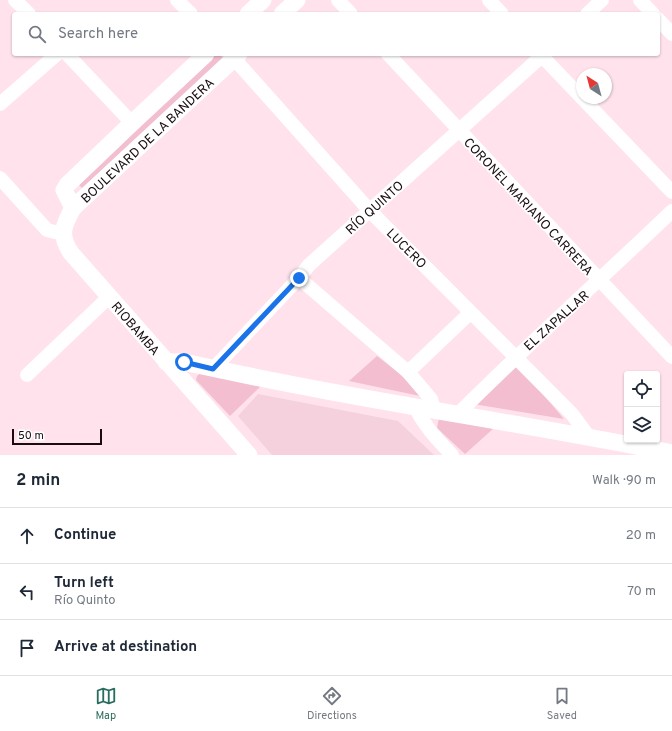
<!DOCTYPE html>
<html lang="en">
<head>
<meta charset="utf-8">
<style>
	body { margin:0; font-family:Overpass,sans-serif; background:#f2f2f3; color:#1f2937 }
	.controls { position:absolute; right:12px; bottom:12px; display:grid; overflow:hidden; border-radius:4px; box-shadow:0 1px 3px #0004 }
	.controls button { width:36px; height:36px; display:grid; place-items:center; padding:0; border:0; border-bottom:1px solid #e0e1e3; background:#fff; color:#1f2937; font:20px sans-serif }
	.compass { position:absolute; left:576px; top:68px; width:36px; height:36px; border-radius:50%; background:#fff; box-shadow:0 1px 3px #0004; rotate:324deg }
	.scale { position:absolute; left:12px; bottom:10px; width:90px; box-sizing:border-box; padding-left:4px; border:2px solid #180c10; border-top:0; font-size:11px; line-height:14px; white-space:nowrap; color:#180c10; -webkit-text-stroke:3px #fff; paint-order:stroke }
	.stop { position:absolute; width:12px; height:12px; margin:-9px; border:3px solid #1a73e8; border-radius:50%; background:#fff }
	.stop.end { background:#1a73e8; border-color:#fff; box-shadow:0 1px 4px #0008 }
	.list { margin:0; padding:0; list-style:none }
	h2 { display:flex; justify-content:space-between; align-items:center; height:52px; margin:0; padding:0 16px; font-size:17px }
	h2 small { font-size:13px; font-weight:400; color:#747a83 }
	.list li { display:grid; grid-template-columns:26px 1fr auto; gap:12px; align-items:center; box-sizing:border-box; height:56px; padding:0 16px; border-top:1px solid #e0e1e3 }
	.list b { display:block; font-size:15px; white-space:nowrap }
	.list p { margin:0; font-size:13px; white-space:nowrap; color:#747a83 }
	.list em { font-size:13px; font-style:normal; color:#747a83 }
	.icon { flex:none; width:22px; height:22px; fill:none; stroke:currentColor; stroke-width:2; stroke-linecap:round; stroke-linejoin:round }
	.map { position:relative; flex:none; width:672px; height:455px; overflow:hidden }
	.search { position:absolute; background:#fff; box-shadow:0 1px 3px #0004; left:12px; right:12px; top:12px; height:44px; display:flex; align-items:center; gap:10px; box-sizing:border-box; padding:0 14px; border-radius:4px; color:#747a83; font-size:15px }
	.sheet { height:220px; background:#fff }
	nav { display:flex; justify-content:space-around; align-items:center; box-sizing:border-box; height:56px; border-top:1px solid #e0e1e3; background:#fff; font-size:11px; color:#747a83 }
	nav a { display:grid; justify-items:center; gap:2px }
	nav .on { color:#296d5f }
	.map>svg:first-child { display:block }
	.built { fill:#f4d1dc }
	.green { fill:#f3becf }
	.lines { fill:none; stroke-linecap:round; stroke-linejoin:round }
	.minor { stroke:#fff; stroke-width:14 }
	.tertiary { stroke:#fff; stroke-width:17 }
	.route { stroke:#1a73e8; stroke-width:5 }
	.labels { text-anchor:middle; stroke-width:3.5; stroke-linejoin:round; paint-order:stroke }
	.street-label { font-size:13px; fill:#180c10; stroke:#fff }
</style>
</head>
<body>
<div class="map">
<svg width="672" height="455" viewBox="0 0 672 455">
	<rect width="100%" height="100%" fill="#ffe2eb"/>
	<polygon class="built" points="258,394 398,421 434,455 272,455 238,416"/>
	<g class="green">
		<polygon points="214,54 219,54 224,59 84,190 77,183"/>
		<polygon points="377,356 413,384 420,396 349,381"/>
		<polygon points="517,364 564,419 473,404"/>
		<polygon points="201,373 261,386 230,416 196,380 197,376"/>
		<polygon points="439,418 494,428 465,454 437,428"/>
	</g>
	<g class="lines">
		<g class="minor">
			<polyline points="15,0 29,14"/>
			<polyline points="177,0 191,14"/>
			<polyline points="338,0 351,14"/>
			<polyline points="489,0 502,14"/>
			<polyline points="640,0 653,14"/>
			<polyline points="587,14 602,0"/>
			<polyline points="658,19 672,34"/>
			<polyline points="67,54 132,123"/>
			<polyline points="230,54 370,211 572,414 589,437"/>
			<polyline points="388,54 672,357"/>
			<polyline points="540,54 582,98"/>
			<polyline points="582,98 672,192"/>
			<polyline points="0,104 57,54"/>
			<polyline points="0,178 47,230 63,234"/>
			<polyline points="299,278 408,372 431,399 434,409"/>
			<polyline points="213,369 299,278 309,265 544,54"/>
			<polyline points="408,372 470,313"/>
			<polyline points="27,375 109,297"/>
			<path d="M415 407C425 427 437 439 452 455"/>
			<path d="M458 414C528 344 601 279 672 211"/>
		</g>
		<g class="tertiary">
			<polyline points="248,14 263,0"/>
			<polyline points="282,14 297,0"/>
			<path d="M239 54 73 208C63 226 59 235 71 253L249 455"/>
			<polyline points="73,208 64,190 67,185 132,123 206,54"/>
			<path d="M166 362H184C345 398 510 421 672 453"/>
		</g>
	</g>
	<g class="lines">
		<polyline class="route" points="184,362 213,369 299,278"/>
	</g>
	<g class="labels">
		<g class="street-label">
			<text transform="translate(147 140) rotate(-43)" y="5">BOULEVARD DE LA BANDERA</text>
			<text transform="translate(529 206) rotate(47)" y="5">CORONEL MARIANO CARRERA</text>
			<text transform="translate(374 207) rotate(-42)" y="5">RÍO QUINTO</text>
			<text transform="translate(407 248) rotate(45)" y="5">LUCERO</text>
			<text transform="translate(556 320) rotate(-42)" y="5">EL ZAPALLAR</text>
			<text transform="translate(136 328) rotate(49)" y="5">RIOBAMBA</text>
		</g>
	</g>
</svg>
<div class="controls">
<button><svg class="icon" aria-label="locate" viewBox="0 0 24 24"><circle cx="12" cy="12" r="6"/><path d="M12 2v4M12 18v4M2 12h4M18 12h4"/></svg></button>
<button><svg class="icon" aria-label="layers" viewBox="0 0 24 24"><path d="M12 4l9 5-9 5-9-5zM3 14l9 5 9-5"/></svg></button>
</div>
<svg class="compass" viewBox="-18 -18 36 36"><path d="M0-13l5 13h-10z" fill="#e53935"/><path d="M0 13l5-13h-10z" fill="#747a83"/></svg>
<div class="scale">50 m</div>
<div class="stop" style="left:184px;top:362px"></div>
<div class="stop end" style="left:299px;top:278px"></div>
<div class="search"><svg class="icon" aria-label="search" viewBox="0 0 24 24"><circle cx="10" cy="10" r="6"/><path d="M15 15l6 6"/></svg>Search here</div>
</div>
<section class="sheet">
<h2>2 min<small>Walk · 90 m</small></h2>
<ul class="list">
<li><svg class="icon" aria-label="ahead" viewBox="0 0 24 24"><path d="M12 20V5M6 11l6-6 6 6"/></svg><div><b>Continue</b></div><em>20 m</em></li>
<li><svg class="icon" aria-label="left" viewBox="0 0 24 24"><path d="M17 20v-9H6M10 6l-5 5 5 5"/></svg><div><b>Turn left</b><p>Río Quinto</p></div><em>70 m</em></li>
<li><svg class="icon" aria-label="arrive" viewBox="0 0 24 24"><path d="M6 21V4h12l-3 4 3 4H6"/></svg><div><b>Arrive at destination</b></div></li>
</ul>
</section>
<nav>
<a class="on"><svg class="icon" aria-label="map" viewBox="0 0 24 24"><path d="M3 6l6-2 6 2 6-2v14l-6 2-6-2-6 2zM9 4v14M15 6v14"/></svg>Map</a>
<a><svg class="icon" aria-label="directions" viewBox="0 0 24 24"><path d="M12 3l9 9-9 9-9-9zM9 14v-3h6M13 9l2 2-2 2"/></svg>Directions</a>
<a><svg class="icon" aria-label="saved" viewBox="0 0 24 24"><path d="M7 4h10v16l-5-4-5 4z"/></svg>Saved</a>
</nav>
</body>
</html>
